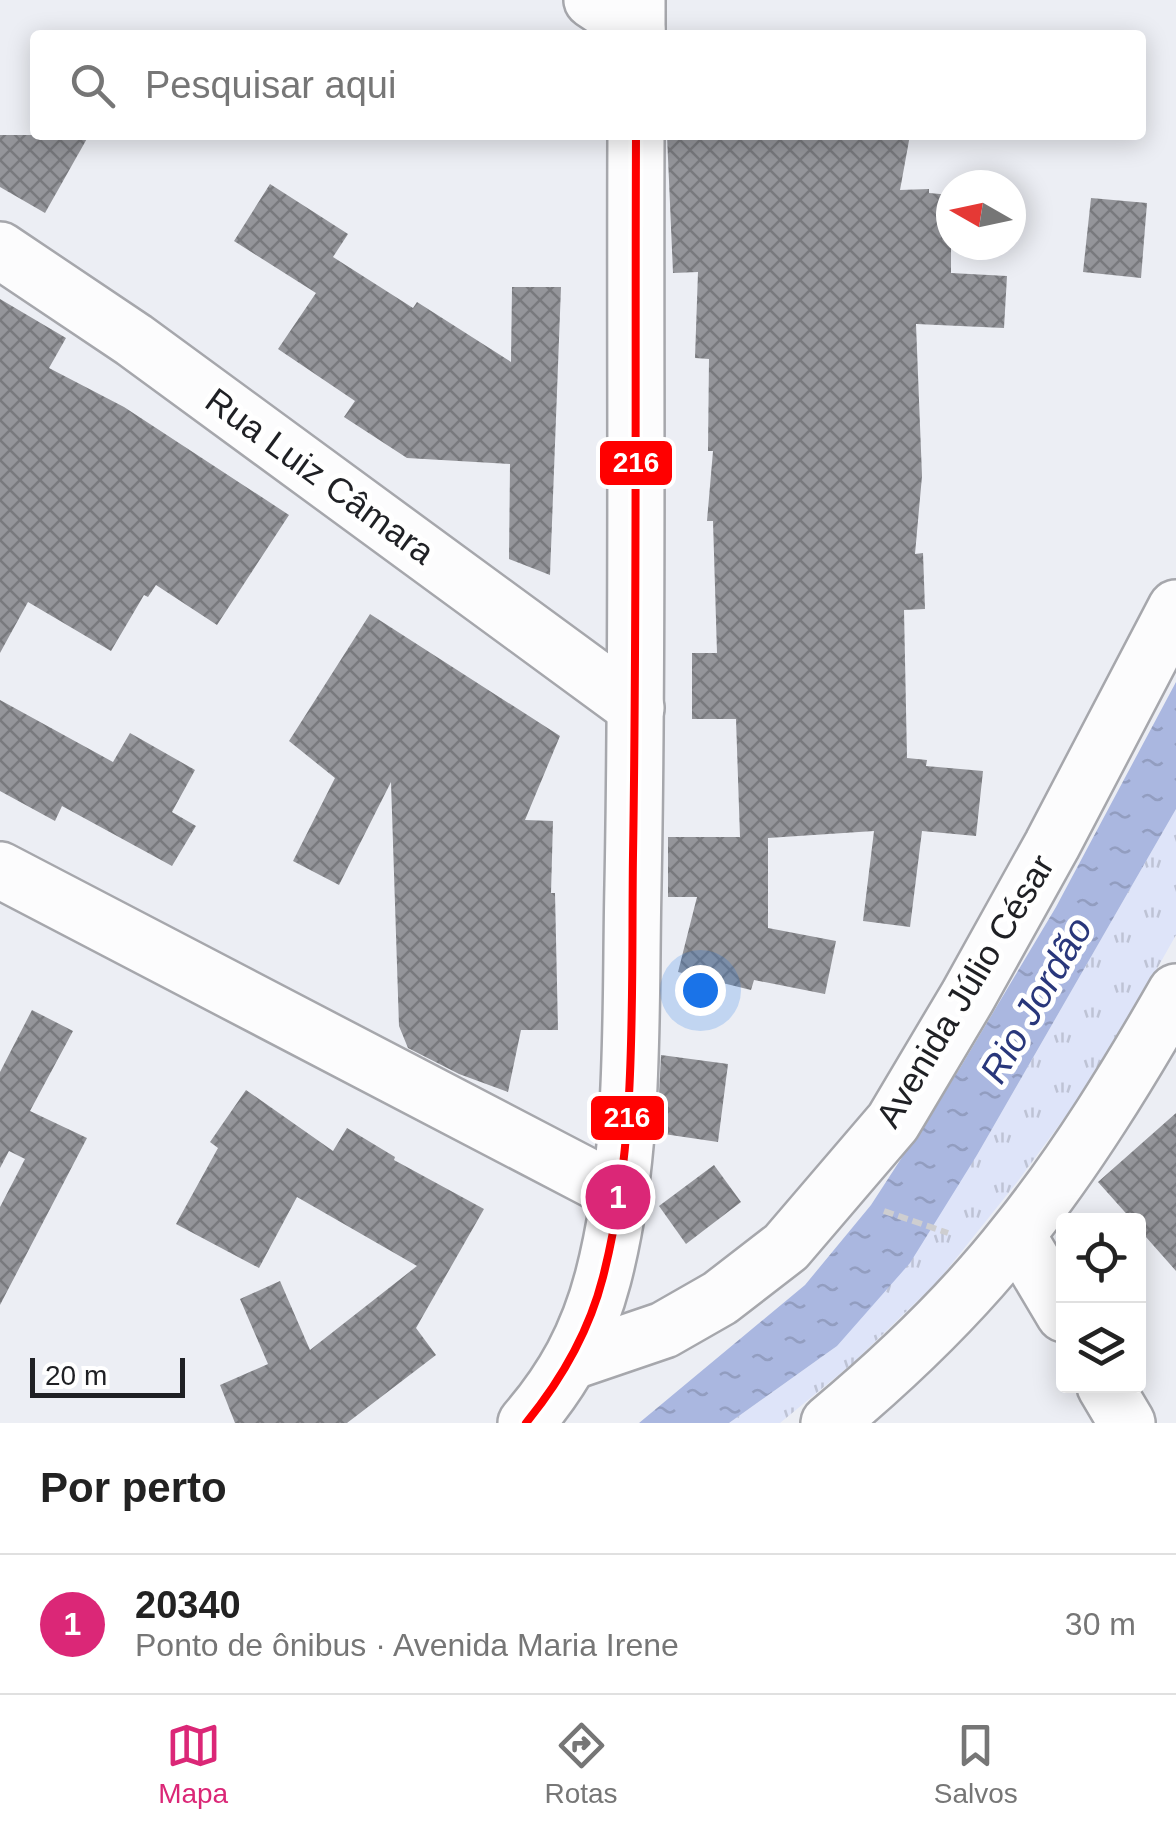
<!DOCTYPE html>
<html lang="pt">
<head>
<meta charset="utf-8">
<style>
	body { margin:0; font-family:Arial,sans-serif; background:#f6f6f6; color:#222 }
	.controls { position:absolute; right:30px; bottom:30px; display:grid; overflow:hidden; border-radius:10px; box-shadow:0 5px 25px #0003 }
	.controls button { width:90px; height:90px; display:grid; place-items:center; padding:0; border:0; border-bottom:2px solid #e0e0e0; background:#fff; color:#222; font:50px sans-serif }
	.compass { position:absolute; left:936px; top:170px; width:90px; height:90px; border-radius:50%; background:#fff; box-shadow:0 5px 25px #0003; rotate:279deg }
	.scale { position:absolute; left:30px; bottom:25px; width:155px; box-sizing:border-box; padding-left:10px; border:5px solid #1f2024; border-top:0; font-size:28px; line-height:35px; white-space:nowrap; color:#1f2024; -webkit-text-stroke:8px #fff; paint-order:stroke }
	.you { position:absolute; left:700px; top:990px; width:35px; height:35px; margin:-25px; border:8px solid #fff; border-radius:50%; background:#1a73e8; box-shadow:0 0 0 15px #1a73e833 }
	.badge { display:grid; place-items:center; width:65px; height:65px; border-radius:50%; background:#db2777; color:#fff; font-size:32px; font-weight:700 }
	.pin { position:absolute; translate:-50% -50%; border:5px solid #fff; box-shadow:0 2px 10px #0006 }
	.list { margin:0; padding:0; list-style:none }
	h2 { display:flex; justify-content:space-between; align-items:center; height:130px; margin:0; padding:0 40px; font-size:42px }
	h2 small { font-size:32px; font-weight:400; color:#767676 }
	.list li { display:grid; grid-template-columns:65px 1fr auto; gap:30px; align-items:center; box-sizing:border-box; height:140px; padding:0 40px; border-top:2px solid #e0e0e0 }
	.list b { display:block; font-size:38px; white-space:nowrap }
	.list p { margin:0; font-size:32px; white-space:nowrap; color:#767676 }
	.list em { font-size:32px; font-style:normal; color:#767676 }
	.icon { flex:none; width:55px; height:55px; fill:none; stroke:currentColor; stroke-width:2; stroke-linecap:round; stroke-linejoin:round }
	.map { position:relative; flex:none; width:1176px; height:1423px; overflow:hidden }
	.search { position:absolute; background:#fff; box-shadow:0 5px 25px #0003; left:30px; right:30px; top:30px; height:110px; display:flex; align-items:center; gap:25px; box-sizing:border-box; padding:0 35px; border-radius:10px; color:#767676; font-size:38px }
	.sheet { height:270px; background:#fff }
	nav { display:flex; justify-content:space-around; align-items:center; box-sizing:border-box; height:140px; border-top:2px solid #e0e0e0; background:#fff; font-size:28px; color:#767676 }
	nav a { display:grid; justify-items:center; gap:5px }
	nav .on { color:#db2777 }
	.map>svg:first-child { display:block }
	.grass { fill:url(#grass-tufts) }
	.water { fill:url(#water-ripples) }
	.building { fill:url(#building-cross-hatch) }
	.lines { fill:none; stroke-linecap:round; stroke-linejoin:round }
	.minor-casing { stroke:#a6a7ac; stroke-width:60 }
	.tertiary-casing { stroke:#a6a7ac; stroke-width:60 }
	.secondary-casing { stroke:#a6a7ac; stroke-width:60 }
	.path { stroke:#ceced0; stroke-width:6; stroke-dasharray:10 5; stroke-linecap:butt }
	.minor { stroke:#fcfcfd; stroke-width:55 }
	.tertiary { stroke:#fcfcfd; stroke-width:55 }
	.secondary { stroke:#fcfcfd; stroke-width:55 }
	.bus-1-casing { stroke:#fff; stroke-width:15 }
	.bus-1 { stroke:#f00; stroke-width:8 }
	.labels { text-anchor:middle; stroke-width:10; stroke-linejoin:round; paint-order:stroke }
	.street-label { font-size:35px; fill:#1f2024; stroke:#fff }
	.water-label { font-size:38px; font-style:italic; fill:#29377b; stroke:#fff }
	.line-badge { stroke:#fff; stroke-width:4 }
	.badge-label { font-size:28px; text-anchor:middle; font-weight:bold; fill:#fff }
</style>
</head>
<body>
<div class="map">
<svg width="1176" height="1423" viewBox="0 0 1176 1423">
	<defs>
		<pattern id="grass-tufts" width="24" height="20" patternUnits="userSpaceOnUse" patternTransform="scale(2.5)"><rect width="24" height="20" fill="#dee4f9"/><path d="M3 7l-1-3M5 7V3M7 7l1-3M15 17l-1-3M17 17v-4M19 17l1-3" fill="none" stroke="#bec3d5"/></pattern>
		<pattern id="water-ripples" width="26" height="14" patternUnits="userSpaceOnUse" patternTransform="scale(2.5)"><rect width="26" height="14" fill="#aab7e0"/><path d="M2 4q2-2 4 0t4 0M15 11q2-2 4 0t4 0" fill="none" stroke="#929dc0"/></pattern>
		<pattern id="building-cross-hatch" width="8" height="8" patternUnits="userSpaceOnUse" patternTransform="scale(2.5)"><rect width="8" height="8" fill="#94959a"/><path d="M0 0l8 8M0 8l8-8" fill="none" stroke="#78797d"/></pattern>
	</defs>
	<rect width="100%" height="100%" fill="#eceef4"/>
	<polygon class="grass" points="1176,809 1176,935 1101,1068 1018,1181 938,1281 853,1363 780,1423 729,1423 837,1346 977,1155"/>
	<polygon class="water" points="1176,682 1176,809 977,1155 910,1263 837,1346 729,1423 639,1423 805,1285 871,1205 960,1068 1056,907"/>
	<g class="building">
		<polygon points="0,135 89,135 45,213 0,187"/>
		<polygon points="667,135 910,135 900,190 929,189 929,193 951,195 951,273 1007,276 1004,328 916,324 922,476 915,554 923,553 925,609 904,610 907,758 927,760 926,766 983,771 976,836 922,831 910,927 863,921 874,831 768,838 768,928 836,941 825,994 754,980 751,990 678,972 697,897 668,897 668,837 740,837 736,719 692,719 692,653 717,653 713,521 707,521 713,451 708,451 709,359 695,358 698,272 673,273"/>
		<polygon points="270,184 348,234 333,257 413,308 417,302 511,362 512,287 561,287 550,575 509,559 510,464 407,458 344,417 355,401 278,349 316,293 234,241"/>
		<polygon points="1091,198 1147,203 1141,278 1083,272"/>
		<polygon points="0,299 66,338 49,368 124,407 289,515 217,625 156,585 148,597 144,595 111,651 28,602 0,653"/>
		<polygon points="370,614 560,736 525,820 553,821 551,893 555,893 558,1030 521,1030 508,1092 459,1074 408,1048 399,1026 391,782 339,885 293,861 335,778 289,741"/>
		<polygon points="0,700 113,762 130,733 195,770 172,812 196,826 172,866 62,806 55,821 0,791"/>
		<polygon points="32,1010 73,1031 30,1111 87,1138 0,1305 0,1207 25,1159 9,1151 0,1168 0,1072"/>
		<polygon points="661,1055 728,1064 718,1142 657,1133"/>
		<polygon points="246,1090 333,1151 347,1128 395,1157 394,1160 484,1209 416,1328 436,1355 347,1423 235,1423 220,1385 268,1364 240,1299 280,1281 310,1350 417,1266 297,1197 259,1268 176,1224 218,1148 210,1142"/>
		<polygon points="1176,1113 1176,1271 1138,1228 1138,1220 1132,1220 1098,1182"/>
		<polygon points="714,1165 741,1202 686,1244 659,1206"/>
	</g>
	<g class="lines">
		<defs>
			<g id="minor">
				<polyline points="592,0 637,30"/>
				<polyline points="0,250 134,340 636,708"/>
				<polyline points="0,870 619,1193"/>
				<polyline points="1017,1235 1064,1314"/>
				<polyline points="1105,1386 1127,1423"/>
			</g>
			<g id="tertiary">
				<polyline points="573,1361 664,1330 720,1298 786,1247 893,1122 968,996 1052,845 1176,608"/>
				<path d="M829 1423C896 1367 963 1303 1017 1234 1076 1161 1129 1074 1176 992"/>
			</g>
			<g id="secondary">
				<polyline points="637,35 637,0"/>
				<path d="M526 1423C564 1379 588 1335 603 1278 636 1151 630 1015 633 885 638 635 635 385 636 135"/>
			</g>
		</defs>
		<use href="#minor" class="minor-casing"/>
		<use href="#tertiary" class="tertiary-casing"/>
		<use href="#secondary" class="secondary-casing"/>
		<polyline class="path" points="884,1211 948,1233"/>
		<use href="#minor" class="minor"/>
		<use href="#tertiary" class="tertiary"/>
		<use href="#secondary" class="secondary"/>
		<defs>
			<path id="bus-1" d="M526 1423C562 1379 589 1332 603 1277 638 1140 631 995 633 855 637 615 635 375 636 135"/>
		</defs>
		<use href="#bus-1" class="bus-1-casing"/>
		<use href="#bus-1" class="bus-1"/>
	</g>
	<g class="labels">
		<g class="street-label">
			<text transform="translate(320 476) rotate(36)" y="12">Rua Luiz Câmara</text>
			<text transform="translate(965 991) rotate(-59)" y="12">Avenida Júlio César</text>
		</g>
		<g class="water-label">
			<text transform="translate(1036 1000) rotate(-60)" y="13">Rio Jordão</text>
		</g>
	</g>
	<g class="line-badge">
		<rect x="598" y="439" width="76" height="48" rx="10" fill="#f00"/>
		<rect x="589" y="1094" width="77" height="48" rx="10" fill="#f00"/>
	</g>
	<g class="badge-label">
		<text x="636" y="472">216</text>
		<text x="627" y="1127">216</text>
	</g>
</svg>
<div class="controls">
<button><svg class="icon" aria-label="locate" viewBox="0 0 24 24"><circle cx="12" cy="12" r="6"/><path d="M12 2v4M12 18v4M2 12h4M18 12h4"/></svg></button>
<button><svg class="icon" aria-label="layers" viewBox="0 0 24 24"><path d="M12 4l9 5-9 5-9-5zM3 14l9 5 9-5"/></svg></button>
</div>
<svg class="compass" viewBox="-18 -18 36 36"><path d="M0-13l5 13h-10z" fill="#e53935"/><path d="M0 13l5-13h-10z" fill="#767676"/></svg>
<div class="scale">20 m</div>
<div class="you"></div>
<div class="pin badge" style="left:618px;top:1197px">1</div>
<div class="search"><svg class="icon" aria-label="search" viewBox="0 0 24 24"><circle cx="10" cy="10" r="6"/><path d="M15 15l6 6"/></svg>Pesquisar aqui</div>
</div>
<section class="sheet">
<h2>Por perto<small></small></h2>
<ul class="list">
<li><span class="badge">1</span><div><b>20340</b><p>Ponto de ônibus · Avenida Maria Irene</p></div><em>30 m</em></li>
</ul>
</section>
<nav>
<a class="on"><svg class="icon" aria-label="map" viewBox="0 0 24 24"><path d="M3 6l6-2 6 2 6-2v14l-6 2-6-2-6 2zM9 4v14M15 6v14"/></svg>Mapa</a>
<a><svg class="icon" aria-label="directions" viewBox="0 0 24 24"><path d="M12 3l9 9-9 9-9-9zM9 14v-3h6M13 9l2 2-2 2"/></svg>Rotas</a>
<a><svg class="icon" aria-label="saved" viewBox="0 0 24 24"><path d="M7 4h10v16l-5-4-5 4z"/></svg>Salvos</a>
</nav>
</body>
</html>
